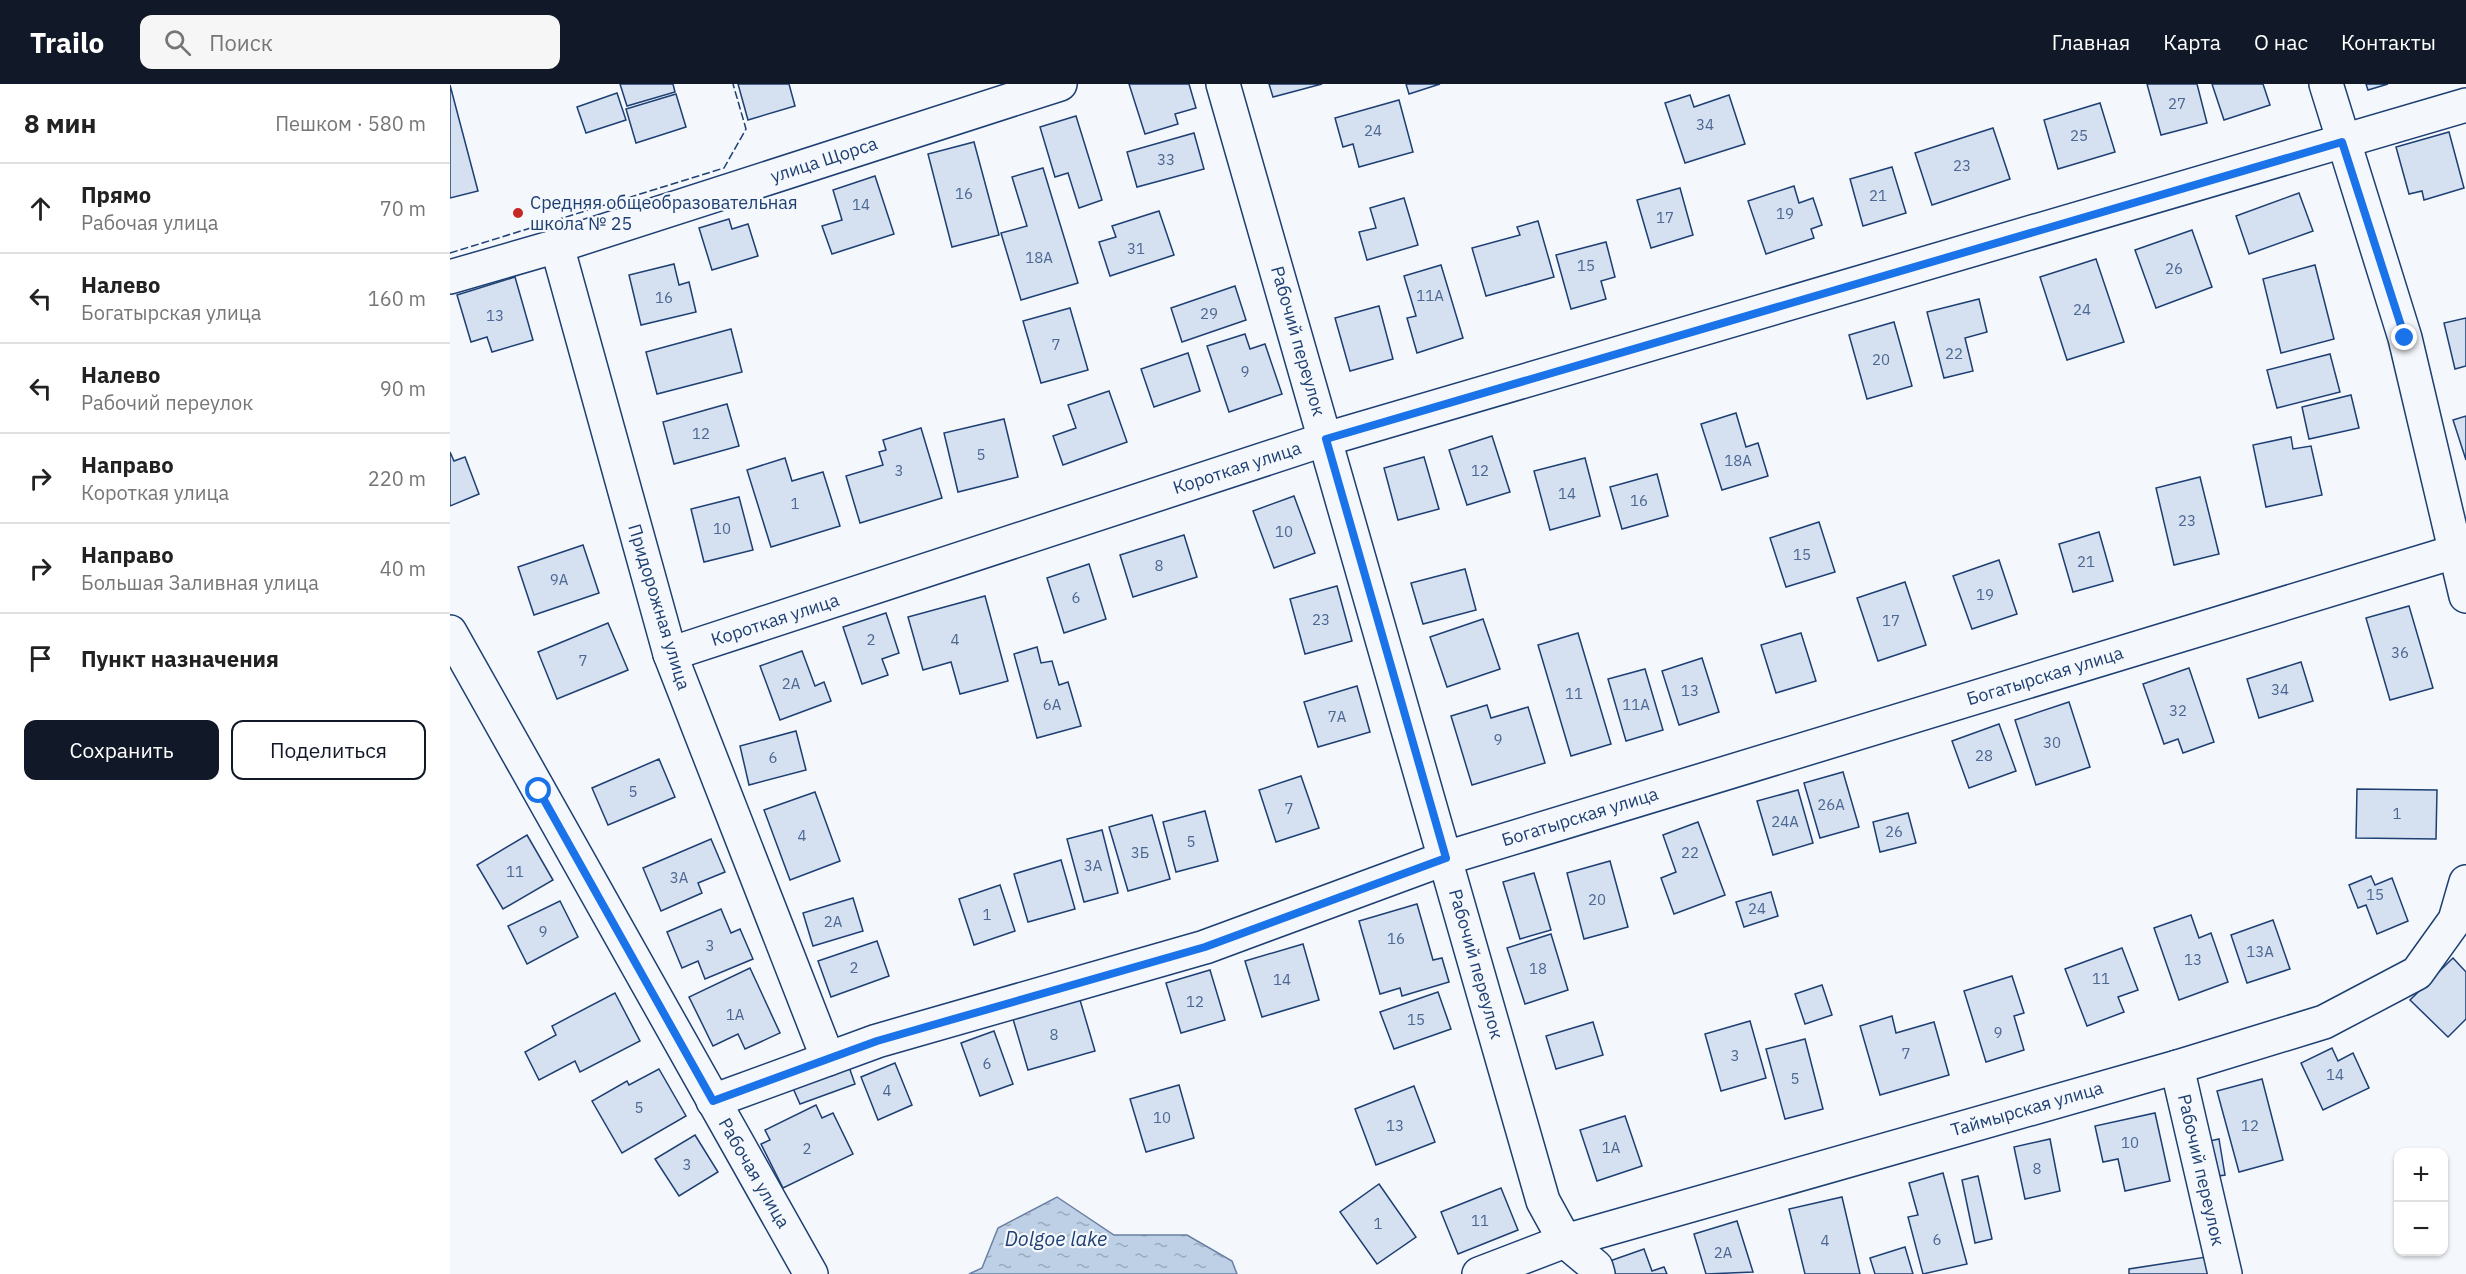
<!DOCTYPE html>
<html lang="ru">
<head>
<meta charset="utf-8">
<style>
	body { margin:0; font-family:"IBM Plex Sans",sans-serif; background:#f6f6f6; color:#222 }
	.controls { position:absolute; right:18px; bottom:18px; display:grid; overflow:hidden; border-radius:12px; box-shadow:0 2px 4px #0004 }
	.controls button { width:54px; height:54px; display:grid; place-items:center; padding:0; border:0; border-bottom:2px solid #e0e0e0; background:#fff; color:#222; font:30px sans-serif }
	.stop { position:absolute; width:18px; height:18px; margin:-14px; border:4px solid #1a73e8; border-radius:50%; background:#fff }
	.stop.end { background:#1a73e8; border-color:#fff; box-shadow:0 2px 6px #0008 }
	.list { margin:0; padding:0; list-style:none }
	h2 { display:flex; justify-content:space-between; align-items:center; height:78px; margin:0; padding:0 24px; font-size:26px }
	h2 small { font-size:20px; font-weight:400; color:#767676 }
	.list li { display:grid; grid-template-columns:39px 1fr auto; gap:18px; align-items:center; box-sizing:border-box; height:90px; padding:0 24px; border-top:2px solid #e0e0e0 }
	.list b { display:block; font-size:22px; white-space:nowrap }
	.list p { margin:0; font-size:20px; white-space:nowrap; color:#767676 }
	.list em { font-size:20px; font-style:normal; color:#767676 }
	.actions { display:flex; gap:12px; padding:18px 24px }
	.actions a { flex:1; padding:14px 0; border:2px solid #111827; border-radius:12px; text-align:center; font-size:21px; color:#111827 }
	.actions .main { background:#111827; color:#fff }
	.icon { flex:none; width:33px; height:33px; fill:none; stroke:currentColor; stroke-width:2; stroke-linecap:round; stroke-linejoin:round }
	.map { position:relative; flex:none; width:2016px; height:1190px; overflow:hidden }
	header { display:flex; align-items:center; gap:36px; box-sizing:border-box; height:84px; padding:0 30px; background:#111827; color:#fff }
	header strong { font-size:28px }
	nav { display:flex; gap:33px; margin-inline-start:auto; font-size:21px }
	.search { width:420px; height:54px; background:#f6f6f6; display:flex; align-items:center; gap:15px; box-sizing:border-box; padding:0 21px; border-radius:12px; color:#767676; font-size:22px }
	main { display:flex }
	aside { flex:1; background:#fff }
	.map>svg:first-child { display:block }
	.water { fill:url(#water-ripples); stroke:#687fa3; stroke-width:1.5 }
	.building { fill:#d5e0f0; stroke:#1d3f73; stroke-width:1.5 }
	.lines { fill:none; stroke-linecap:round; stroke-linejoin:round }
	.minor-casing { stroke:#1d3f73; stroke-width:36 }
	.minor { stroke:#f4f7fb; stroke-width:33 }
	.fence { stroke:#1d3f73; stroke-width:1.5; stroke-dasharray:8 3; stroke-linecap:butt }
	.route { stroke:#1a73e8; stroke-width:8 }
	.poi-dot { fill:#c62828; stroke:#f4f7fb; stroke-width:2 }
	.labels { text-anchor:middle; stroke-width:4.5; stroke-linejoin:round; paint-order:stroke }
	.number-label { font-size:15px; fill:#4b6792 }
	.street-label { font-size:18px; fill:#1d3f73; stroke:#f4f7fb }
	.poi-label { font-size:18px; fill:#1d3f73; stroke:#f4f7fb; text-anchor:start }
	.water-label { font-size:20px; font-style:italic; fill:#1d3f73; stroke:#f4f7fb }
</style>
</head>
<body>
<header>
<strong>Trailo</strong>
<div class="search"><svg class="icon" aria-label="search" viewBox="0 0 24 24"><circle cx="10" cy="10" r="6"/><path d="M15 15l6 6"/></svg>Поиск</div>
<nav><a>Главная</a><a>Карта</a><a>О нас</a><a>Контакты</a></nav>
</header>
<main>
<aside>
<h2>8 мин<small>Пешком · 580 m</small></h2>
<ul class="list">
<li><svg class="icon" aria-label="ahead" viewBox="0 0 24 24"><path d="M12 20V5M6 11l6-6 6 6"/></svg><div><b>Прямо</b><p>Рабочая улица</p></div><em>70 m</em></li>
<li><svg class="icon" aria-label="left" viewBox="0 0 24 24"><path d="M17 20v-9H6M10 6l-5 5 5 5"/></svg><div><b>Налево</b><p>Богатырская улица</p></div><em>160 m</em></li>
<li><svg class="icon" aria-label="left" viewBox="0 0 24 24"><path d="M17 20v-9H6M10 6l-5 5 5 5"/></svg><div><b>Налево</b><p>Рабочий переулок</p></div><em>90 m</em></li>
<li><svg class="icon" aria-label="right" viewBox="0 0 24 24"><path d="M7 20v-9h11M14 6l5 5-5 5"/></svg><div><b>Направо</b><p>Короткая улица</p></div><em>220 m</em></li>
<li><svg class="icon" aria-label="right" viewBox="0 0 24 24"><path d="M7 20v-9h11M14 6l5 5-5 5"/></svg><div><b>Направо</b><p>Большая Заливная улица</p></div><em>40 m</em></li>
<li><svg class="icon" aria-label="arrive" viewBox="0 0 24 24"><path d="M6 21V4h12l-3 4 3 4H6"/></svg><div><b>Пункт назначения</b></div></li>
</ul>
<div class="actions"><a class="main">Сохранить</a><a>Поделиться</a></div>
</aside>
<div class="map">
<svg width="2016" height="1190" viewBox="0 0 2016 1190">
	<defs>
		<pattern id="water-ripples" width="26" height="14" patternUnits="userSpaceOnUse" patternTransform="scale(1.5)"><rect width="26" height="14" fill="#bed0e5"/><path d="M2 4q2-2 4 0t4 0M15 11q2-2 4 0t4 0" fill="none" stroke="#9aaabe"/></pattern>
	</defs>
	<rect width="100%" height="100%" fill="#f4f7fb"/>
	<polygon class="water" points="607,1113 664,1151 737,1151 782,1177 787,1190 519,1190 532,1184 548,1144"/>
	<g class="building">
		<polygon points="170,0 223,0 225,8 177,22"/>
		<polygon points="288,0 339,0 345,22 298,36"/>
		<polygon points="679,0 739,0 746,24 725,30 728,40 695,50"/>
		<polygon points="819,0 872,0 823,13"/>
		<polygon points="956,0 990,0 959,10"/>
		<polygon points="1697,0 1747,0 1757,39 1711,51"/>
		<polygon points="1762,0 1813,0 1820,21 1774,36"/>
		<polygon points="1916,0 1938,0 1918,6"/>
		<polygon points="0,1 28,107 0,114"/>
		<polygon points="167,9 176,36 136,49 127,23"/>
		<polygon points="226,10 236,43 186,59 176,25"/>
		<polygon points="1240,11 1244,23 1279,11 1295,60 1235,79 1215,19"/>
		<polygon points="949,16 963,68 909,83 903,60 893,63 885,34"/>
		<polygon points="1650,19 1665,68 1608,85 1594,36"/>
		<polygon points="626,32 652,116 629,124 618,89 605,93 590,43"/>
		<polygon points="1543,44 1560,95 1482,121 1465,69"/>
		<polygon points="1999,48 2014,104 1974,116 1972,107 1959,110 1946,63"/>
		<polygon points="744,49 754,85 687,103 677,68"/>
		<polygon points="524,58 549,151 502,163 478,70"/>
		<polygon points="1442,83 1456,129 1413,142 1400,95"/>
		<polygon points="593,84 628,199 571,216 551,149 577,142 562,93"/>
		<polygon points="425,92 444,150 382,170 372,142 392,136 383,106"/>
		<polygon points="1344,102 1349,119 1363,114 1372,141 1361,145 1364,154 1316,170 1298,117"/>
		<polygon points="1230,104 1243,151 1201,164 1187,116"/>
		<polygon points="1849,109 1863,147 1799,170 1786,132"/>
		<polygon points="954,114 968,161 917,176 909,148 926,144 920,124"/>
		<polygon points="709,127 724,171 660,192 649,158 666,153 662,142"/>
		<polygon points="279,135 282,145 298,140 308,172 262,186 249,144"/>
		<polygon points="1088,137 1104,193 1036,212 1022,164 1070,151 1067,143"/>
		<polygon points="1742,146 1762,203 1706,224 1685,166"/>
		<polygon points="1156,158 1165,193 1151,197 1156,215 1121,225 1106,171"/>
		<polygon points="1646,175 1674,258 1617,276 1590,193"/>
		<polygon points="224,180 229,201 239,198 246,228 191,241 179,191"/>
		<polygon points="991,181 1013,254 967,269 957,234 966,232 954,192"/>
		<polygon points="1865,181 1884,255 1831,269 1813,195"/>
		<polygon points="65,193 83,256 42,268 37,253 21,258 7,211"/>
		<polygon points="785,202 796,236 732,258 721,224"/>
		<polygon points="1529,215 1537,248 1515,254 1523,287 1494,294 1477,228"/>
		<polygon points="929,222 943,275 900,287 885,234"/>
		<polygon points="620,224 638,286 591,299 573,237"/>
		<polygon points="2016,234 2016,282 2005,285 1994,239"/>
		<polygon points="1444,238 1462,302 1417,315 1399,251"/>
		<polygon points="281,245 292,288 207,310 196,268"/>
		<polygon points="795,250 800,265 815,260 832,310 779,328 757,262"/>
		<polygon points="738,269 750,307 704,323 691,285"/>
		<polygon points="1880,270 1890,308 1827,324 1817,286"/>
		<polygon points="659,307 677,358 613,381 603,352 626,344 618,321"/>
		<polygon points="1901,311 1909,344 1859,355 1852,323"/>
		<polygon points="277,320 289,362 224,380 213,338"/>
		<polygon points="1286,329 1296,363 1308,359 1318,392 1272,406 1251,340"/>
		<polygon points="2016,332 2016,376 2003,336"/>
		<polygon points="554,335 568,393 508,408 494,349"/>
		<polygon points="471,344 492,414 410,439 396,392 433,381 429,368 436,366 433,356"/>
		<polygon points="1042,352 1060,408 1017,421 999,366"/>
		<polygon points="1841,353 1843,365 1861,362 1872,411 1816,423 1803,361"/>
		<polygon points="0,368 4,377 15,373 29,410 0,422"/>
		<polygon points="974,373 989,425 948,436 934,384"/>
		<polygon points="335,374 342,397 373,388 390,442 321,463 297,386"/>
		<polygon points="1135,374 1150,432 1100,446 1084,387"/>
		<polygon points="1207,390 1218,432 1172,445 1160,403"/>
		<polygon points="1750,393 1769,470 1724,481 1706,404"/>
		<polygon points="844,412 865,469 824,484 803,427"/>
		<polygon points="289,413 303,466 254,478 241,425"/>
		<polygon points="1369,438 1385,488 1336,503 1320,454"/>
		<polygon points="1649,448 1663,497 1623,508 1609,460"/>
		<polygon points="734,451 747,493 683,513 670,471"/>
		<polygon points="133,461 149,509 84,531 68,483"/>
		<polygon points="1549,476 1567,530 1522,545 1503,492"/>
		<polygon points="639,480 656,535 614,549 597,494"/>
		<polygon points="1015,485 1026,526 973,540 961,499"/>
		<polygon points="1455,498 1476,561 1428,577 1407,514"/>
		<polygon points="887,502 902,557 855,570 840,515"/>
		<polygon points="535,512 558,597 510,610 501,578 473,586 458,533"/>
		<polygon points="1959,522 1983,604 1940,616 1916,534"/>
		<polygon points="436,529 449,569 432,575 438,591 412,600 393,543"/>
		<polygon points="1033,535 1050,585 997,603 980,553"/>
		<polygon points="158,539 178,586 107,615 88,568"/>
		<polygon points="1128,549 1161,660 1121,672 1088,561"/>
		<polygon points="1351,549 1366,597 1326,609 1311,561"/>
		<polygon points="587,563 591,579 602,577 609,601 618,598 631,642 587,654 564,570"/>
		<polygon points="352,567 365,602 374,598 381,617 330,636 310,582"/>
		<polygon points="1252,574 1269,628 1229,641 1212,587"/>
		<polygon points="1851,578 1863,617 1809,634 1797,595"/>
		<polygon points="1739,584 1764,658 1733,669 1728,655 1714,660 1693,600"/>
		<polygon points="1195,585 1213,646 1176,657 1158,595"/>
		<polygon points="907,602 920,648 868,663 854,618"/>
		<polygon points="1619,618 1640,683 1586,701 1565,636"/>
		<polygon points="1037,621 1041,634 1078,623 1095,679 1022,701 1001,632"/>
		<polygon points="1549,640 1566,687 1519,704 1502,657"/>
		<polygon points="346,647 356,686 299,701 290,662"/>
		<polygon points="209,675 225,713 158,741 142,704"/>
		<polygon points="1393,688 1409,743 1370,754 1354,699"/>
		<polygon points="851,692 869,744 826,758 809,706"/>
		<polygon points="1907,705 1987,706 1986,755 1906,754"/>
		<polygon points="1348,706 1363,759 1323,771 1307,717"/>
		<polygon points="365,708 390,777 340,796 314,726"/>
		<polygon points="755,727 768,777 726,788 713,738"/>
		<polygon points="1458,729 1466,759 1430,768 1423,738"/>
		<polygon points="702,731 720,795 678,807 659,743"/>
		<polygon points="1248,738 1275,811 1224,830 1211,794 1226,788 1213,751"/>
		<polygon points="652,746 668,809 634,818 617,755"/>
		<polygon points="77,751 103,796 53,825 27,781"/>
		<polygon points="261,755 275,788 248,799 252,809 211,827 193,784"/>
		<polygon points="611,776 625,825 578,838 564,790"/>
		<polygon points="1160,777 1178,843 1134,855 1117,789"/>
		<polygon points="1084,789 1101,846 1070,855 1053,798"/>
		<polygon points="1921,792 1925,801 1942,794 1958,837 1927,850 1916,821 1908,824 1899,801"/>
		<polygon points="550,801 565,847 524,861 509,815"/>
		<polygon points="1321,808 1328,832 1294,843 1286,818"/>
		<polygon points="403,814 413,847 363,862 353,829"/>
		<polygon points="110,817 128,853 77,880 58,842"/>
		<polygon points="967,820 983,876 992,874 999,898 952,912 950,904 930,910 909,837"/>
		<polygon points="271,825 281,849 290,845 303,875 255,895 248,877 232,884 217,848"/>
		<polygon points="1741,831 1749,854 1761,849 1778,898 1729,916 1704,844"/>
		<polygon points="1823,836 1840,885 1797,899 1781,851"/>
		<polygon points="1101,850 1118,906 1075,920 1057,864"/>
		<polygon points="427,857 439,892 381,913 368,877"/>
		<polygon points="853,860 869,916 812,933 795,877"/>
		<polygon points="1672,864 1688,906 1668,913 1674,928 1637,942 1615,885"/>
		<polygon points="2003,874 2016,888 2016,935 1998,953 1960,916"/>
		<polygon points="300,884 330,949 295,965 288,950 263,962 239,913"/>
		<polygon points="760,886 775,936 731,949 716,899"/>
		<polygon points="1562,892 1574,929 1564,932 1574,966 1536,978 1514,907"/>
		<polygon points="1372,901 1382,931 1355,940 1345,910"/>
		<polygon points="988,908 1001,945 944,965 930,928"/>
		<polygon points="165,909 190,957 130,988 125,977 89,996 75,968 106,951 102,942"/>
		<polygon points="630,916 645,967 578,986 563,935"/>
		<polygon points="1442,932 1446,949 1484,938 1499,991 1430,1011 1410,942"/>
		<polygon points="1300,937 1316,994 1271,1007 1255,950"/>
		<polygon points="1143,938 1153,971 1106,985 1096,952"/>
		<polygon points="544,947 563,1000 530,1012 511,959"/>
		<polygon points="1355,955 1373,1025 1335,1035 1316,965"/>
		<polygon points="1882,964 1888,977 1903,969 1919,1004 1873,1026 1851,979"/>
		<polygon points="445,979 462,1021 428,1036 411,993"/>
		<polygon points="398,980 405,1000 350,1020 342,1002"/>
		<polygon points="209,985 236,1032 172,1069 142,1017 177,997 179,1001"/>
		<polygon points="1812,995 1833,1076 1789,1088 1767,1007"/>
		<polygon points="729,1001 744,1054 696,1068 680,1015"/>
		<polygon points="964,1002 985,1058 926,1081 905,1025"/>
		<polygon points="366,1021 372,1034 383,1029 403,1070 333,1104 311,1060 320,1056 315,1046"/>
		<polygon points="1705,1029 1720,1097 1675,1107 1668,1075 1653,1078 1645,1042"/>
		<polygon points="1175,1032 1192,1082 1147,1097 1130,1046"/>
		<polygon points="245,1051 268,1088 229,1112 205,1075"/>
		<polygon points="1600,1055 1610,1107 1575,1115 1564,1063"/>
		<polygon points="1769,1055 1775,1091 1762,1093 1755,1058"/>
		<polygon points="1493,1089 1517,1180 1473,1190 1458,1133 1468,1131 1459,1099"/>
		<polygon points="1528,1092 1542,1155 1525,1159 1512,1096"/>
		<polygon points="929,1100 966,1153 927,1180 890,1128"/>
		<polygon points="1051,1104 1068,1146 1008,1170 991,1128"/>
		<polygon points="1392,1113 1410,1190 1355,1190 1339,1125"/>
		<polygon points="1287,1137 1303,1188 1256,1190 1244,1150"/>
		<polygon points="1455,1163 1463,1190 1425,1190 1420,1174"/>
		<polygon points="1194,1165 1202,1187 1214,1183 1217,1190 1161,1190 1157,1178"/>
		<polygon points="1756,1173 1758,1190 1679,1190 1679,1185"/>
	</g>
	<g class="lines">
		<defs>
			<g id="minor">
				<polyline points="773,0 1093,1117 1115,1157 1146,1183 1148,1190"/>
				<polyline points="1876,0 1955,254 2016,512"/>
				<polyline points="107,162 220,570 378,975"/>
				<polyline points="0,193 107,162 610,0"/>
				<polyline points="0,548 361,1190"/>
				<polyline points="220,570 876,355 2016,21"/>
				<polyline points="1727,983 1775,1190"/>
				<polyline points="263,1017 427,957 755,863 996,774 2004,468"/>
				<polyline points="1029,1190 1115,1157 1727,983 1874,938 1967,889 2005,836 2016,798"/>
			</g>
		</defs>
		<use href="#minor" class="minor-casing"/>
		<use href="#minor" class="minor"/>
		<polyline class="fence" points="0,169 274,84 296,45 283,0"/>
	</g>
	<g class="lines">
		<polyline class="route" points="89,707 263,1017 427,957 755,863 996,774 876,355 1892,58 1955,254"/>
	</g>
	<circle class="poi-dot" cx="68" cy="129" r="6"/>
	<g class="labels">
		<g class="number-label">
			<text x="1727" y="25">27</text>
			<text x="1255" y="46">34</text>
			<text x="923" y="52">24</text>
			<text x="1629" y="57">25</text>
			<text x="716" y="81">33</text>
			<text x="1512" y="87">23</text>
			<text x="514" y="115">16</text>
			<text x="1428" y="117">21</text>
			<text x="411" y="126">14</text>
			<text x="1335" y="135">19</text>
			<text x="1215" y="139">17</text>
			<text x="686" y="170">31</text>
			<text x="589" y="179">18А</text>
			<text x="1136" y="187">15</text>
			<text x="1724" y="190">26</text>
			<text x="980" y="217">11А</text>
			<text x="214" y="219">16</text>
			<text x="1632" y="231">24</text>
			<text x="759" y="235">29</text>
			<text x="45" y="237">13</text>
			<text x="606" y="266">7</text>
			<text x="1504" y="275">22</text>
			<text x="1431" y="281">20</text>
			<text x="795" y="293">9</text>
			<text x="251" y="355">12</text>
			<text x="531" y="376">5</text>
			<text x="1288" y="382">18А</text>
			<text x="449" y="392">3</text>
			<text x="1030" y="392">12</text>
			<text x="1117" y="415">14</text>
			<text x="1189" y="422">16</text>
			<text x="345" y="425">1</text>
			<text x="1737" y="442">23</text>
			<text x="272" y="450">10</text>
			<text x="834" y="453">10</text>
			<text x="1352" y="476">15</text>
			<text x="1636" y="483">21</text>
			<text x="709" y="487">8</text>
			<text x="109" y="501">9А</text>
			<text x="1535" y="516">19</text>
			<text x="626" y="519">6</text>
			<text x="871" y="541">23</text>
			<text x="1441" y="542">17</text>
			<text x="421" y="561">2</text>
			<text x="505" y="561">4</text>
			<text x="1950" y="574">36</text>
			<text x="133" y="582">7</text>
			<text x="341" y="605">2А</text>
			<text x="1830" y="611">34</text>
			<text x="1240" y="612">13</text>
			<text x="1124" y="615">11</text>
			<text x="602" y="626">6А</text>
			<text x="1186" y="626">11А</text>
			<text x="1728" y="632">32</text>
			<text x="887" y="638">7А</text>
			<text x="1048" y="661">9</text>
			<text x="1602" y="664">30</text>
			<text x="1534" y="677">28</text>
			<text x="323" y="679">6</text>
			<text x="183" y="713">5</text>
			<text x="1381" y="726">26А</text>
			<text x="839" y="730">7</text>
			<text x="1947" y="735">1</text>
			<text x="1335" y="743">24А</text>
			<text x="1444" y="753">26</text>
			<text x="352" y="757">4</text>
			<text x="741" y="763">5</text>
			<text x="690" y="774">3Б</text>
			<text x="1240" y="774">22</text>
			<text x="643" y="787">3А</text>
			<text x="65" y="793">11</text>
			<text x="229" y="799">3А</text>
			<text x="1925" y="816">15</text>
			<text x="1147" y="821">20</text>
			<text x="1307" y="830">24</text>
			<text x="537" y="836">1</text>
			<text x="383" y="843">2А</text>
			<text x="93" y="853">9</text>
			<text x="946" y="860">16</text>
			<text x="260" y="867">3</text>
			<text x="1810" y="873">13А</text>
			<text x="1743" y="881">13</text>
			<text x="404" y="889">2</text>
			<text x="1088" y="890">18</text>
			<text x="1651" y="900">11</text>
			<text x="832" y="901">14</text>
			<text x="745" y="923">12</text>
			<text x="285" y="936">1А</text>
			<text x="966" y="941">15</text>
			<text x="1548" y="954">9</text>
			<text x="604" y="956">8</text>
			<text x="1456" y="975">7</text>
			<text x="1285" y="977">3</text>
			<text x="537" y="985">6</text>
			<text x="1885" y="996">14</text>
			<text x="1345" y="1000">5</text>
			<text x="437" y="1012">4</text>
			<text x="189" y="1029">5</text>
			<text x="712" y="1039">10</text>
			<text x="945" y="1047">13</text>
			<text x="1800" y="1047">12</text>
			<text x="1680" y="1064">10</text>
			<text x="1161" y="1069">1А</text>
			<text x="357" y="1070">2</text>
			<text x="237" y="1086">3</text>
			<text x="1587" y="1090">8</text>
			<text x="1030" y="1142">11</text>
			<text x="928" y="1145">1</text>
			<text x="1487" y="1161">6</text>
			<text x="1375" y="1162">4</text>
			<text x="1273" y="1174">2А</text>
		</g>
		<g class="street-label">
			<text transform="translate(374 76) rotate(-18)" y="6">улица Щорса</text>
			<text transform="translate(848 257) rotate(74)" y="6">Рабочий переулок</text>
			<text transform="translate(787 384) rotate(-18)" y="6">Короткая улица</text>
			<text transform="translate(209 523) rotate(73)" y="6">Придорожная улица</text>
			<text transform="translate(325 536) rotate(-18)" y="6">Короткая улица</text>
			<text transform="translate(1595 592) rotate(-17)" y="6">Богатырская улица</text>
			<text transform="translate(1130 733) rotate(-17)" y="6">Богатырская улица</text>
			<text transform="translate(1026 880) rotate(74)" y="6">Рабочий переулок</text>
			<text transform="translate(1577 1025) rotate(-16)" y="6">Таймырская улица</text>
			<text transform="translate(1751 1086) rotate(77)" y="6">Рабочий переулок</text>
			<text transform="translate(304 1089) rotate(60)" y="6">Рабочая улица</text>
		</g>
		<g class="poi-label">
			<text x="80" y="125">Средняя общеобразовательная<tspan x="80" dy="21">школа № 25</tspan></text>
		</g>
		<g class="water-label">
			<text x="606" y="1162">Dolgoe lake</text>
		</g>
	</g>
</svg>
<div class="controls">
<button>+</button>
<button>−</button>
</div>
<div class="stop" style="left:89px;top:707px"></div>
<div class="stop end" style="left:1955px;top:254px"></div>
</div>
</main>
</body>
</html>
